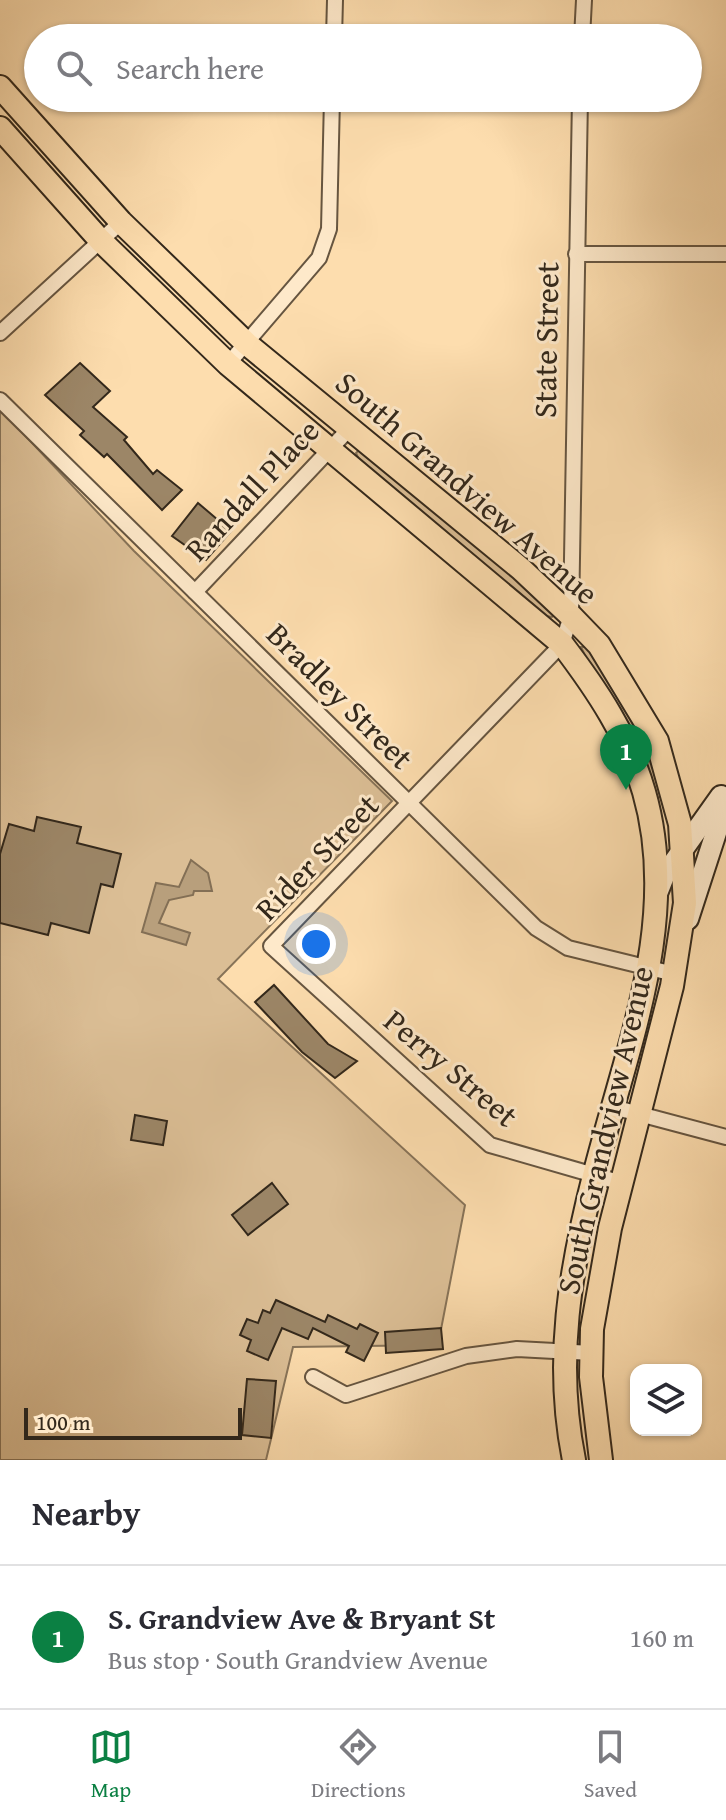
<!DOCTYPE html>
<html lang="en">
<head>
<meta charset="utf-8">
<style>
	body { margin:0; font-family:"Gentium Book Plus",serif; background:#f2f2f3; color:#2b2b33 }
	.controls { position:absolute; right:24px; bottom:24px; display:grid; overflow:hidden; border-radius:16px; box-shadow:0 2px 6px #0004 }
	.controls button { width:72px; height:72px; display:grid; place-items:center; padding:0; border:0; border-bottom:2px solid #e1e1e2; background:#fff; color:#2b2b33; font:40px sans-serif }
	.scale { position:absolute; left:24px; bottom:20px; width:218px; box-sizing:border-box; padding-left:8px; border:4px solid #33281b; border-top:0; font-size:22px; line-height:28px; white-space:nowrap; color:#33281b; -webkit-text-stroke:6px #fee9ca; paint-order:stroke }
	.you { position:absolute; left:316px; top:944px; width:28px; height:28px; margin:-20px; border:6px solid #fff; border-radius:50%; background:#1a73e8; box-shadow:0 0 0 12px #1a73e833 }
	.badge { display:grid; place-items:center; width:52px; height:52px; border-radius:50%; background:#0b8043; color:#fff; font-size:26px; font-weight:700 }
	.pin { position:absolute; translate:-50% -66px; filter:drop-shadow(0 2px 4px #0008) }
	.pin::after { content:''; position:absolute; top:42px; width:28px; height:24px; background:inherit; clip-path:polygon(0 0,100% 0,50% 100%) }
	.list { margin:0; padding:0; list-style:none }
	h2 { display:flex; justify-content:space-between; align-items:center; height:104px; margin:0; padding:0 32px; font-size:34px }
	h2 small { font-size:26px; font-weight:400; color:#7c7c81 }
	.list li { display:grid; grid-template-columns:52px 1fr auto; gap:24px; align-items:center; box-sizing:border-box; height:144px; padding:0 32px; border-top:2px solid #e1e1e2 }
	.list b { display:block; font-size:30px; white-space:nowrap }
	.list p { margin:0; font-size:26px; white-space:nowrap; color:#7c7c81 }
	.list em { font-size:26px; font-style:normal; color:#7c7c81 }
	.icon { flex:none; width:44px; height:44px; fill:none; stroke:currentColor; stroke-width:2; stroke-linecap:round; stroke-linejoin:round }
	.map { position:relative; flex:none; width:726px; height:1460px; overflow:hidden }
	.search { position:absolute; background:#fff; box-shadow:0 2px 6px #0004; left:24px; right:24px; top:24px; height:88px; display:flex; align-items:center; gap:20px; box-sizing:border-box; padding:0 28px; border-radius:44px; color:#7c7c81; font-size:30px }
	.sheet { height:248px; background:#fff }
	nav { display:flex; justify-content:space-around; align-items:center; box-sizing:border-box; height:112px; border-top:2px solid #e1e1e2; background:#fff; font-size:22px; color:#7c7c81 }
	nav a { display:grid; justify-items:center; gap:4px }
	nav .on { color:#0b8043 }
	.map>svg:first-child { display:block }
	.green { fill:#dbbe95; stroke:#877358; stroke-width:2 }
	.water { fill:#b89f7c; stroke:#836f55; stroke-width:2 }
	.building { fill:#9c8667; stroke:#33281b; stroke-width:2 }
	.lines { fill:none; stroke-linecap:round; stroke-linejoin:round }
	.street-casing { stroke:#665540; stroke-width:18 }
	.secondary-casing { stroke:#33281b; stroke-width:24 }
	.primary-casing { stroke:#33281b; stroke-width:26 }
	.street { stroke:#fee9ca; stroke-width:14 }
	.secondary { stroke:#fee9ca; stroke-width:20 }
	.primary { stroke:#fdddae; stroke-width:22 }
	.labels { text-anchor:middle; stroke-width:6; stroke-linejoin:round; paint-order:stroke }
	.street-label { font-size:32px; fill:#33281b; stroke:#fee9ca }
</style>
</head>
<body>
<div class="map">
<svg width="726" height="1460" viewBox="0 0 726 1460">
	<rect width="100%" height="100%" fill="#fdddae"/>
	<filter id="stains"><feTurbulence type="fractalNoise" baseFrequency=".0025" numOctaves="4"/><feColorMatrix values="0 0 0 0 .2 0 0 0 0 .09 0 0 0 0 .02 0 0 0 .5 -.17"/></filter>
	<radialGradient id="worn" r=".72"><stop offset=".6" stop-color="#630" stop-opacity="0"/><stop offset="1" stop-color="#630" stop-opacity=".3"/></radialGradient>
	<g class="green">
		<polygon points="0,409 134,551 392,801 218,979 465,1205 438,1345 293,1347 266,1460 0,1460"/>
		<polygon points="360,449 486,551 555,613 552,617 546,616 359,460 356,453"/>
		<polygon points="581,647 588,647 646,742 663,796 653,799"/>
	</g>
	<polygon class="water" points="191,860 208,873 212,891 194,891 193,895 169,900 159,923 190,933 186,945 142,932 156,883 179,887"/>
	<g class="building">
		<polygon points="80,363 110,391 93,407 127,437 124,440 153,474 157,470 182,490 162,510 107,454 104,457 80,435 84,431 45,395"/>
		<polygon points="198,503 231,531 206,560 172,536"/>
		<polygon points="37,817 81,827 77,843 121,854 113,887 101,884 89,933 51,923 48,935 0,923 0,854 9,824 34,831"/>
		<polygon points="274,985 328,1044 357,1061 335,1078 302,1052 255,1002"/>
		<polygon points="135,1115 167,1121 163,1145 131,1140"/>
		<polygon points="272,1183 288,1204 248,1235 232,1215"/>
		<polygon points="276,1300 325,1322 328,1315 357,1329 360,1324 378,1333 364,1361 346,1352 349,1346 313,1328 308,1339 282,1328 268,1360 247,1351 251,1340 240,1335 247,1319 258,1323 263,1310 270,1313"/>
		<polygon points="441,1328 443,1349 386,1353 385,1332"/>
		<polygon points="247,1379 276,1381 271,1438 242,1435"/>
	</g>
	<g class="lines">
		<defs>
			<g id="street">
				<polyline points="334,38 335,0"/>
				<polyline points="582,38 584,0"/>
				<polyline points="580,98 571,616 562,644 271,946 490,1145 622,1183"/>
				<polyline points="576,254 726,254"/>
				<polyline points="0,333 121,222"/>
				<polyline points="228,364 319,258 329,229 332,98"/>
				<polyline points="0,400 536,928 568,948 674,974"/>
				<polyline points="195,592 350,428"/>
				<polyline points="613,1107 726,1137"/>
				<polyline points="313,1377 346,1395 466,1356 517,1349 592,1353"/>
			</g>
			<g id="secondary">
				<polyline points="656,896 664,876 721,796"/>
				<polyline points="688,919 726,802"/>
			</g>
			<g id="primary">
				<polyline points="0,87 121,222 247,344 521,569 571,616 599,645 657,741 680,824 685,903 672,986 610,1228 592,1329 591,1377 601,1460"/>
				<path d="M0 128 100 240 228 364 562 644C597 690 628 736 644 792 681 920 626 1049 595 1172 570 1269 554 1361 574 1460"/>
			</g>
		</defs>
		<use href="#street" class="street-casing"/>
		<use href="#secondary" class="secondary-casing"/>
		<use href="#primary" class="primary-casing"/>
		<use href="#street" class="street"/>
		<use href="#secondary" class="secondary"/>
		<use href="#primary" class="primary"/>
	</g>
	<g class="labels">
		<g class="street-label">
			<text transform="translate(546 340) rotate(-89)" y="11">State Street</text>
			<text transform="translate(467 488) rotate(41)" y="11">South Grandview Avenue</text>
			<text transform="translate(252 490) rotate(-47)" y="11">Randall Place</text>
			<text transform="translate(340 696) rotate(45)" y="11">Bradley Street</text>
			<text transform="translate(317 857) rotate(-46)" y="11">Rider Street</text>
			<text transform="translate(451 1068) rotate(40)" y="11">Perry Street</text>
			<text transform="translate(605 1130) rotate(-77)" y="11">South Grandview Avenue</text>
		</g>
	</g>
	<rect width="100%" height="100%" filter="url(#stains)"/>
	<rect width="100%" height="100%" fill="url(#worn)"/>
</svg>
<div class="controls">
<button><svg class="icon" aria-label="layers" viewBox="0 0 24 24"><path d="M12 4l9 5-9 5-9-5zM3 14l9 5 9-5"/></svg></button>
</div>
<div class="scale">100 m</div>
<div class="you"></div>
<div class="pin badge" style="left:626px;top:790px">1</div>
<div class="search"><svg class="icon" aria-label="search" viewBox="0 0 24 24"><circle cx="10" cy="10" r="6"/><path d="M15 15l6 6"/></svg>Search here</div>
</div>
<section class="sheet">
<h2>Nearby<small></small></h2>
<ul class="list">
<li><span class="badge">1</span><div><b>S. Grandview Ave &amp; Bryant St</b><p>Bus stop · South Grandview Avenue</p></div><em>160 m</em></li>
</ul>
</section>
<nav>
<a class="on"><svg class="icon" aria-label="map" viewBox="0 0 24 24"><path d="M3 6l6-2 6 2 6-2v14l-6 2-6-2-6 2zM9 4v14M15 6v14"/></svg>Map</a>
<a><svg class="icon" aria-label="directions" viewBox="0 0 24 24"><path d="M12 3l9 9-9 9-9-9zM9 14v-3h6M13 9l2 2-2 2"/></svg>Directions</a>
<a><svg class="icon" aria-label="saved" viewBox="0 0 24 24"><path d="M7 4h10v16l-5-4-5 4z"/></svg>Saved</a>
</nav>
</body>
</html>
